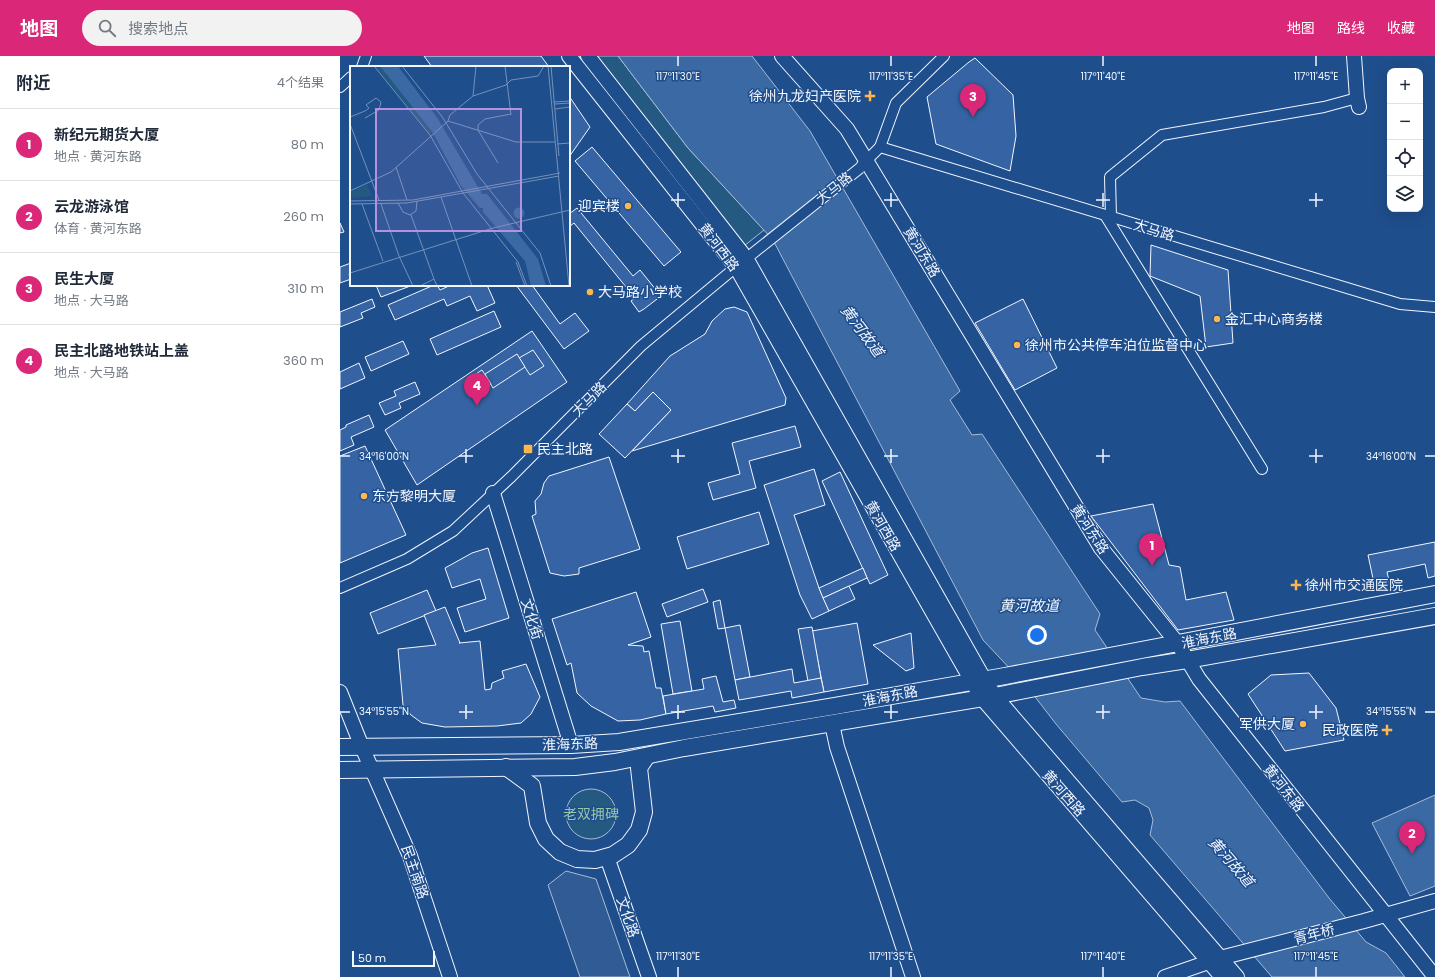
<!DOCTYPE html>
<html lang="zh">
<head>
<meta charset="utf-8">
<style>
	body { margin:0; font-family:Poppins,"Noto Sans SC",sans-serif; background:#f2f2f3; color:#1f2937 }
	.controls { position:absolute; right:12px; top:12px; display:grid; overflow:hidden; border-radius:8px; box-shadow:0 4px 16px #0002 }
	.controls button { width:36px; height:36px; display:grid; place-items:center; padding:0; border:0; border-bottom:1px solid #e0e1e3; background:#fff; color:#1f2937; font:20px sans-serif }
	.scale { position:absolute; left:12px; bottom:10px; width:83px; box-sizing:border-box; padding-left:4px; border:2px solid #f2f6ff; border-top:0; font-size:11px; line-height:14px; white-space:nowrap; color:#f2f6ff; -webkit-text-stroke:3px #1f4e8c; paint-order:stroke }
	.you { position:absolute; left:697px; top:579px; width:14px; height:14px; margin:-10px; border:3px solid #fff; border-radius:50%; background:#1a73e8; box-shadow:0 0 0 6px #1a73e833 }
	.badge { display:grid; place-items:center; width:26px; height:26px; border-radius:50%; background:#db2777; color:#fff; font-size:13px; font-weight:700 }
	.pin { position:absolute; translate:-50% -33px; filter:drop-shadow(0 1px 2px #0008) }
	.pin::after { content:''; position:absolute; top:21px; width:14px; height:12px; background:inherit; clip-path:polygon(0 0,100% 0,50% 100%) }
	.list { margin:0; padding:0; list-style:none }
	h2 { display:flex; justify-content:space-between; align-items:center; height:52px; margin:0; padding:0 16px; font-size:17px }
	h2 small { font-size:13px; font-weight:400; color:#747a83 }
	.list li { display:grid; grid-template-columns:26px 1fr auto; gap:12px; align-items:center; box-sizing:border-box; height:72px; padding:0 16px; border-top:1px solid #e0e1e3 }
	.list b { display:block; font-size:15px; white-space:nowrap }
	.list p { margin:0; font-size:13px; white-space:nowrap; color:#747a83 }
	.list em { font-size:13px; font-style:normal; color:#747a83 }
	.icon { flex:none; width:22px; height:22px; fill:none; stroke:currentColor; stroke-width:2; stroke-linecap:round; stroke-linejoin:round }
	.map { position:relative; flex:none; width:1095px; height:921px; overflow:hidden }
	header { display:flex; align-items:center; gap:24px; box-sizing:border-box; height:56px; padding:0 20px; background:#db2777; color:#fff }
	header strong { font-size:19px }
	nav { display:flex; gap:22px; margin-inline-start:auto; font-size:14px }
	.search { width:280px; height:36px; background:#f2f2f3; display:flex; align-items:center; gap:10px; box-sizing:border-box; padding:0 14px; border-radius:22px; color:#747a83; font-size:15px }
	main { display:flex }
	aside { flex:1; background:#fff }
	.map>svg:first-child { display:block }
	.green { fill:#245a82; stroke:#a8bbd7 }
	.parking { fill:#305b95; stroke:#a8bbd7 }
	.water { fill:#3b69a3; stroke:#a8bbd7 }
	.building { fill:#3563a3; stroke:#f2f6ff }
	.lines { fill:none; stroke-linecap:round; stroke-linejoin:round }
	.street-casing { stroke:#f2f6ff; stroke-width:12 }
	.secondary-casing { stroke:#f2f6ff; stroke-width:16 }
	.primary-casing { stroke:#f2f6ff; stroke-width:18 }
	.street { stroke:#1f4e8c; stroke-width:10 }
	.secondary { stroke:#1f4e8c; stroke-width:14 }
	.primary { stroke:#1f4e8c; stroke-width:16 }
	.street-bridge-casing { stroke:#f2f6ff; stroke-width:12; stroke-linecap:butt }
	.street-bridge { stroke:#1f4e8c; stroke-width:10 }
	.ticks { fill:none; stroke:#f2f6ff; stroke-width:1.5 }
	.poi-dot { fill:#ffb74d; stroke:#1f4e8c; stroke-width:1.5 }
	.labels { text-anchor:middle; stroke-width:3; stroke-linejoin:round; paint-order:stroke }
	.poi-label { font-size:14px; fill:#f2f6ff; stroke:#1f4e8c; text-anchor:start }
	.street-label { font-size:14px; fill:#f2f6ff; stroke:#1f4e8c }
	.park-label { font-size:14px; fill:#97c8a6; stroke:#1f4e8c }
	.water-label { font-size:15px; font-style:italic; fill:#f2f6ff; stroke:#1f4e8c }
	.inset-road { fill:none; stroke:#7391ba; stroke-width:1 }
	.view { fill:#b691df; fill-opacity:0.15; stroke:#b691df; stroke-width:2 }
	.inset-edge { fill:none; stroke:#f2f6ff; stroke-width:2 }
	.ticks-label { font-size:10px; text-anchor:middle; fill:#f2f6ff; stroke:#1f4e8c; stroke-width:3; stroke-linejoin:round; paint-order:stroke }
</style>
</head>
<body>
<header>
<strong>地图</strong>
<div class="search"><svg class="icon" aria-label="search" viewBox="0 0 24 24"><circle cx="10" cy="10" r="6"/><path d="M15 15l6 6"/></svg>搜索地点</div>
<nav><a>地图</a><a>路线</a><a>收藏</a></nav>
</header>
<main>
<aside>
<h2>附近<small>4个结果</small></h2>
<ul class="list">
<li><span class="badge">1</span><div><b>新纪元期货大厦</b><p>地点 · 黄河东路</p></div><em>80 m</em></li>
<li><span class="badge">2</span><div><b>云龙游泳馆</b><p>体育 · 黄河东路</p></div><em>260 m</em></li>
<li><span class="badge">3</span><div><b>民生大厦</b><p>地点 · 大马路</p></div><em>310 m</em></li>
<li><span class="badge">4</span><div><b>民主北路地铁站上盖</b><p>地点 · 大马路</p></div><em>360 m</em></li>
</ul>
</aside>
<div class="map">
<svg width="1095" height="921" viewBox="0 0 1095 921">
	<rect width="100%" height="100%" fill="#1f4e8c"/>
	<g class="green">
		<polygon points="254,0 278,0 348,92 424,174 404,190"/>
		<circle cx="251" cy="758" r="25"/>
	</g>
	<polygon class="parking" points="226,815 256,823 290,921 240,921 208,829"/>
	<g class="water">
		<polygon points="278,0 412,0 470,75 620,335 610,344 632,379 642,378 760,558 755,574 801,642 825,646 840,645 989,842 1026,886 1046,897 1065,921 932,921 810,779 813,764 809,752 795,744 782,746 716,668 689,633 643,584 433,184 348,92"/>
		<polygon points="1095,739 1095,830 1070,840 1032,767"/>
	</g>
	<g class="building">
		<polygon points="84,0 201,0 209,11 92,11"/>
		<polygon points="635,2 673,39 676,80 670,115 596,88 587,41 629,6"/>
		<polygon points="229,40 250,71 229,101"/>
		<polygon points="252,91 341,196 324,210 235,105"/>
		<polygon points="237,152 293,220 300,214 321,240 304,253 299,256 291,245 295,242 234,167 229,171 229,158"/>
		<polygon points="0,167 4,176 0,177"/>
		<polygon points="811,189 888,214 893,287 866,291 860,240 810,220"/>
		<polygon points="11,207 11,217 9,218 11,223 0,227 0,211"/>
		<polygon points="36,229 73,229 41,241"/>
		<polygon points="94,229 97,229 100,234 111,229 147,229 155,247 137,255 130,240 107,250 104,243 55,264 48,249"/>
		<polygon points="176,229 192,229 220,268 235,257 249,275 224,293"/>
		<polygon points="32,243 35,251 21,257 23,262 0,271 0,256"/>
		<polygon points="683,243 717,312 675,334 635,267"/>
		<polygon points="394,251 407,256 446,342 445,349 292,395 331,354 313,336 295,355 287,348 330,300 365,278 372,265 385,253"/>
		<polygon points="154,255 161,271 97,299 90,283"/>
		<polygon points="192,275 227,326 77,429 45,374"/>
		<polygon points="63,285 69,298 31,315 25,301"/>
		<polygon points="193,294 204,310 190,319 179,302"/>
		<polygon points="177,298 185,311 153,332 145,318"/>
		<polygon points="19,307 25,322 0,333 0,316"/>
		<polygon points="142,314 151,328 135,339 126,324"/>
		<polygon points="75,326 80,338 59,347 61,352 45,359 39,347 56,340 54,335"/>
		<polygon points="313,336 331,354 285,402 259,378 287,348 295,355"/>
		<polygon points="29,359 34,371 11,381 14,389 0,395 0,374 6,371 6,369"/>
		<polygon points="455,370 461,391 409,405 416,432 373,444 368,427 400,418 392,387"/>
		<polygon points="25,390 66,479 0,507 0,400"/>
		<polygon points="269,401 300,493 239,512 239,518 224,520 210,517 192,460 196,458 195,445 201,438 204,427 209,420"/>
		<polygon points="474,413 485,449 454,459 479,532 489,555 472,563 460,539 424,429"/>
		<polygon points="500,416 548,519 530,528 482,425"/>
		<polygon points="813,448 829,509 840,511 846,544 886,536 894,564 838,574 751,460"/>
		<polygon points="419,456 429,488 347,513 337,481"/>
		<polygon points="1095,486 1095,520 1088,522 1085,508 1047,516 1050,529 1035,532 1028,499"/>
		<polygon points="148,492 169,562 125,576 117,552 146,543 140,523 112,532 105,512 132,497"/>
		<polygon points="523,512 527,522 483,542 479,532"/>
		<polygon points="509,530 515,543 489,555 483,542"/>
		<polygon points="363,533 368,546 327,561 322,548"/>
		<polygon points="87,534 96,555 38,578 30,557"/>
		<polygon points="296,536 311,581 288,589 303,590 304,596 309,595 316,632 321,632 326,658 300,664 278,665 251,650 237,637 231,607 227,609 212,563"/>
		<polygon points="380,544 385,572 378,573 373,546"/>
		<polygon points="105,551 120,587 119,587 140,585 145,634 151,633 152,627 164,622 162,615 186,608 200,641 191,658 181,667 157,670 105,671 82,667 71,659 63,649 58,593 96,589 84,559"/>
		<polygon points="340,565 352,635 333,638 321,568"/>
		<polygon points="517,567 528,628 484,636 472,575"/>
		<polygon points="400,569 410,621 395,624 385,572"/>
		<polygon points="472,571 481,622 468,625 458,573"/>
		<polygon points="571,577 574,612 566,615 533,589"/>
		<polygon points="452,613 454,627 481,622 484,636 452,642 451,635 399,644 395,624"/>
		<polygon points="969,617 996,652 1004,684 945,695 908,638 931,619"/>
		<polygon points="376,620 383,646 394,644 396,652 375,656 373,650 326,658 323,640 364,633 362,623"/>
	</g>
	<g class="lines">
		<defs>
			<g id="street">
				<polyline points="22,11 26,0"/>
				<polyline points="0,31 11,21"/>
				<polyline points="540,91 556,47 604,0"/>
				<polyline points="522,109 540,91 1060,248 1095,251"/>
				<polyline points="765,159 922,413"/>
				<polyline points="771,161 770,121 822,79 984,51 1017,42"/>
				<polyline points="0,532 67,503 113,475 171,421 301,290 396,211"/>
			</g>
			<g id="secondary">
				<polyline points="229,0 396,211 641,641 882,921"/>
				<polyline points="248,0 406,202 644,623 655,640 897,921"/>
				<polyline points="442,0 507,73 761,492 838,588 859,623 1095,921"/>
				<polyline points="1014,0 1017,42 1019,51"/>
				<polyline points="153,437 231,689"/>
				<polyline points="0,636 22,691 70,800 110,921"/>
				<polyline points="492,668 497,691 573,921"/>
				<polyline points="267,801 309,921"/>
				<polyline points="825,921 880,902 1024,865 1095,845"/>
			</g>
			<g id="primary">
				<polyline points="0,691 231,689 279,686 495,650 665,620 1095,538"/>
				<polyline points="166,711 192,730 198,767 206,783 220,796 237,803 255,804 273,799 288,789 299,774 304,756 299,712 307,700"/>
				<polyline points="0,714 235,711 275,706 344,692 655,640 802,611 847,604 1095,560"/>
			</g>
		</defs>
		<use href="#street" class="street-casing"/>
		<use href="#secondary" class="secondary-casing"/>
		<use href="#primary" class="primary-casing"/>
		<use href="#street" class="street"/>
		<use href="#secondary" class="secondary"/>
		<use href="#primary" class="primary"/>
		<defs>
			<polyline id="street-bridge" points="412,198 520,112"/>
		</defs>
		<use href="#street-bridge" class="street-bridge-casing"/>
		<use href="#street-bridge" class="street-bridge"/>
	</g>
	<path class="ticks" d="M338 0V10M551 0V10M763 0V10M976 0V10M338 137V151M551 137V151M763 137V151M976 137V151M331 144H345M544 144H558M756 144H770M969 144H983M126 393V407M338 393V407M551 393V407M763 393V407M976 393V407M0 400H10M119 400H133M331 400H345M544 400H558M756 400H770M969 400H983M1085 400H1095M126 649V663M338 649V663M551 649V663M763 649V663M976 649V663M0 656H10M119 656H133M331 656H345M544 656H558M756 656H770M969 656H983M1085 656H1095M338 911V921M551 911V921M763 911V921M976 911V921"/>
	<g class="poi-dot">
		<path d="M528 34h4v4h4v4h-4v4h-4v-4h-4v-4h4z"/>
		<circle cx="288" cy="150" r="4"/>
		<circle cx="250" cy="236" r="4"/>
		<circle cx="877" cy="263" r="4"/>
		<circle cx="677" cy="289" r="4"/>
		<rect x="183" y="388" width="10" height="10" rx="2"/>
		<circle cx="24" cy="440" r="4"/>
		<path d="M954 523h4v4h4v4h-4v4h-4v-4h-4v-4h4z"/>
		<circle cx="963" cy="668" r="4"/>
		<path d="M1045 668h4v4h4v4h-4v4h-4v-4h-4v-4h4z"/>
	</g>
	<g class="labels">
		<g class="poi-label">
			<text x="521" y="45" text-anchor="end">徐州九龙妇产医院</text>
			<text x="280" y="155" text-anchor="end">迎宾楼</text>
			<text x="258" y="241">大马路小学校</text>
			<text x="885" y="268">金汇中心商务楼</text>
			<text x="685" y="294">徐州市公共停车泊位监督中心</text>
			<text x="197" y="398">民主北路</text>
			<text x="32" y="445">东方黎明大厦</text>
			<text x="965" y="534">徐州市交通医院</text>
			<text x="955" y="673" text-anchor="end">军供大厦</text>
			<text x="1038" y="679" text-anchor="end">民政医院</text>
		</g>
		<g class="street-label">
			<text transform="translate(494 132) rotate(-39)" y="5">大马路</text>
			<text transform="translate(814 174) rotate(17)" y="5">大马路</text>
			<text transform="translate(379 191) rotate(53)" y="5">黄河西路</text>
			<text transform="translate(582 196) rotate(59)" y="5">黄河东路</text>
			<text transform="translate(249 343) rotate(-45)" y="5">大马路</text>
			<text transform="translate(543 470) rotate(60)" y="5">黄河西路</text>
			<text transform="translate(750 473) rotate(57)" y="5">黄河东路</text>
			<text transform="translate(192 563) rotate(73)" y="5">文化街</text>
			<text transform="translate(869 582) rotate(-11)" y="5">淮海东路</text>
			<text transform="translate(550 640) rotate(-11)" y="5">淮海东路</text>
			<text transform="translate(230 688) rotate(-2)" y="5">淮海东路</text>
			<text transform="translate(944 732) rotate(52)" y="5">黄河东路</text>
			<text transform="translate(724 737) rotate(49)" y="5">黄河西路</text>
			<text transform="translate(75 816) rotate(71)" y="5">民主南路</text>
			<text transform="translate(288 861) rotate(71)" y="5">文化路</text>
			<text transform="translate(974 878) rotate(-15)" y="5">青年桥</text>
		</g>
		<g class="park-label">
			<text x="251" y="763">老双拥碑</text>
		</g>
		<g class="water-label">
			<text transform="translate(522 275) rotate(53)" y="5">黄河故道</text>
			<text x="689" y="555">黄河故道</text>
			<text transform="translate(891 806) rotate(49)" y="5">黄河故道</text>
		</g>
	</g>
	<g transform="translate(10 10)">
		<rect width="220" height="220" fill="#1f4e8c"/>
		<path d="M25 0H30L34 5 82 66 80 68ZM17 119 22 130 0 132V126Z" fill="#245a82"/>
		<path d="M30 0H48L88 53 132 128H137L188 193 196 220H181L175 195 133 146V142H130L111 120 83 67ZM163.5 147a5.5 5.5 0 1 1 11 0a5.5 5.5 0 1 1-11 0Z" fill="#3b69a3"/>
		<path class="inset-road" d="M24 0 80 69 113 127 168 196 177 220M52 0 93 52 127 108 190 187 201 220M155 0 161 49M198 0 219 220M201 0 209 90M123 30 156 19 161 14 188 10 194 0M203 36 220 35M205 38 220 37M205 43 220 41M0 51 15 45 19 42 16 39 26 32 31 36 29 44 15 52M98 55 100 49 123 30 126 0M0 58 29 134M128 64V59L135 53 161 48M128 64 148 97M207 78 220 77M46 101 57 134M0 125 41 106 98 55 166 76H205M91 131 122 220M0 135 63 134 210 107M48 137 53 146 60 149 66 145 67 135M0 138 57 137 209 110M12 138 33 195M31 138 49 190 63 220M61 149 84 213M166 196 175 220M0 207 143 162 220 144M70 220 84 213 87 220"/>
		<path class="view" d="M26 43H171V165H26Z"/>
		<rect width="220" height="220" class="inset-edge"/>
	</g>
	<g class="ticks-label">
		<text x="338" y="24">117°11'30"E</text>
		<text x="551" y="24">117°11'35"E</text>
		<text x="763" y="24">117°11'40"E</text>
		<text x="976" y="24">117°11'45"E</text>
		<text x="44" y="404">34°16'00"N</text>
		<text x="1051" y="404">34°16'00"N</text>
		<text x="44" y="659">34°15'55"N</text>
		<text x="1051" y="659">34°15'55"N</text>
		<text x="338" y="904">117°11'30"E</text>
		<text x="551" y="904">117°11'35"E</text>
		<text x="763" y="904">117°11'40"E</text>
		<text x="976" y="904">117°11'45"E</text>
	</g>
</svg>
<div class="controls">
<button>+</button>
<button>−</button>
<button><svg class="icon" aria-label="locate" viewBox="0 0 24 24"><circle cx="12" cy="12" r="6"/><path d="M12 2v4M12 18v4M2 12h4M18 12h4"/></svg></button>
<button><svg class="icon" aria-label="layers" viewBox="0 0 24 24"><path d="M12 4l9 5-9 5-9-5zM3 14l9 5 9-5"/></svg></button>
</div>
<div class="scale">50 m</div>
<div class="you"></div>
<div class="pin badge" style="left:812px;top:510px">1</div>
<div class="pin badge" style="left:1072px;top:798px">2</div>
<div class="pin badge" style="left:633px;top:61px">3</div>
<div class="pin badge" style="left:137px;top:350px">4</div>
</div>
</main>
</body>
</html>
